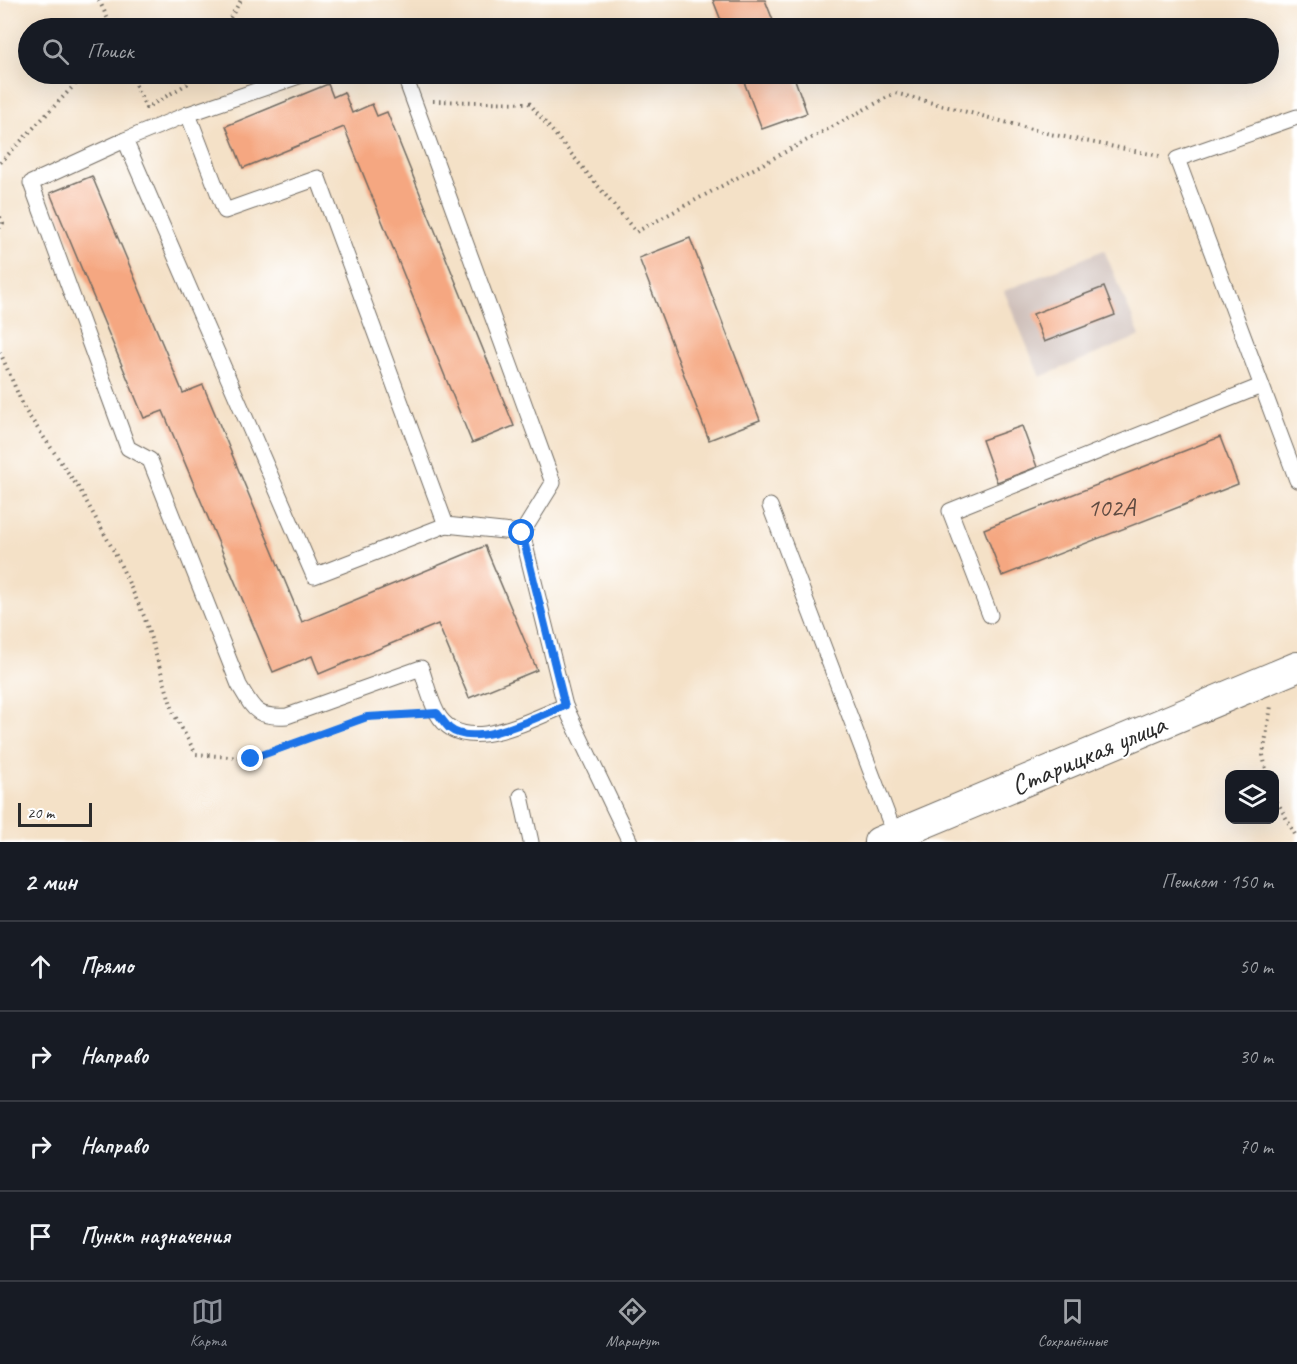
<!DOCTYPE html>
<html lang="ru">
<head>
<meta charset="utf-8">
<style>
	body { margin:0; font-family:Caveat,sans-serif; background:#242831; color:#f1f3f6 }
	.controls { position:absolute; right:18px; bottom:18px; display:grid; overflow:hidden; border-radius:12px; box-shadow:0 6px 24px #0002 }
	.controls button { width:54px; height:54px; display:grid; place-items:center; padding:0; border:0; border-bottom:2px solid #363941; background:#171b24; color:#f1f3f6; font:30px sans-serif }
	.scale { position:absolute; left:18px; bottom:15px; width:74px; box-sizing:border-box; padding-left:6px; border:3px solid #2b2b2b; border-top:0; font-size:16px; line-height:21px; white-space:nowrap; color:#2b2b2b; -webkit-text-stroke:4px #fff; paint-order:stroke }
	.stop { position:absolute; width:18px; height:18px; margin:-14px; border:4px solid #1a73e8; border-radius:50%; background:#fff }
	.stop.end { background:#1a73e8; border-color:#fff; box-shadow:0 2px 6px #0008 }
	.list { margin:0; padding:0; list-style:none }
	h2 { display:flex; justify-content:space-between; align-items:center; height:78px; margin:0; padding:0 24px; font-size:26px }
	h2 small { font-size:20px; font-weight:400; color:#9ea1a6 }
	.list li { display:grid; grid-template-columns:39px 1fr auto; gap:18px; align-items:center; box-sizing:border-box; height:90px; padding:0 24px; border-top:2px solid #363941 }
	.list b { display:block; font-size:22px; white-space:nowrap }
	.list em { font-size:20px; font-style:normal; color:#9ea1a6 }
	.icon { flex:none; width:33px; height:33px; fill:none; stroke:currentColor; stroke-width:2; stroke-linecap:round; stroke-linejoin:round }
	.map { position:relative; flex:none; width:1297px; height:842px; overflow:hidden }
	.search { position:absolute; background:#171b24; box-shadow:0 6px 24px #0002; left:18px; right:18px; top:18px; height:66px; display:flex; align-items:center; gap:15px; box-sizing:border-box; padding:0 21px; border-radius:33px; color:#9ea1a6; font-size:22px }
	.sheet { height:438px; background:#171b24 }
	nav { display:flex; justify-content:space-around; align-items:center; box-sizing:border-box; height:84px; border-top:2px solid #363941; background:#171b24; font-size:16px; color:#9ea1a6 }
	nav a { display:grid; justify-items:center; gap:3px }
	nav .on { color:#8c9099 }
	.map>svg:first-child { display:block }
	.industrial { fill:#cfc0ba }
	.building { fill:#f5a781 }
	.lines { fill:none; stroke-linecap:round; stroke-linejoin:round }
	.service-casing { stroke:#716b62; stroke-width:17 }
	.minor-casing { stroke:#716b62; stroke-width:32 }
	.path { stroke:#716b62; stroke-width:4; stroke-dasharray:1.5 4.5; stroke-linecap:butt }
	.service { stroke:#fff; stroke-width:15 }
	.minor { stroke:#fff; stroke-width:30 }
	.route { stroke:#1a73e8; stroke-width:8 }
	.labels { text-anchor:middle; stroke-width:4.5; stroke-linejoin:round; paint-order:stroke }
	.number-label { font-size:26px; fill:#5e4a40 }
	.street-label { font-size:28px; fill:#2b2b2b; stroke:#fff }
</style>
</head>
<body>
<div class="map">
<svg width="1297" height="842" viewBox="0 0 1297 842">
	<rect width="100%" height="100%" fill="#fff"/>
	<filter id="ink" filterUnits="userSpaceOnUse"><feTurbulence type="fractalNoise" baseFrequency=".0167" numOctaves="2"/><feDisplacementMap in="SourceGraphic" scale="12" xChannelSelector="R" yChannelSelector="G"/><feConvolveMatrix kernelMatrix="1 2 1 2 8 2 1 2 1" color-interpolation-filters="sRGB"/></filter>
	<filter id="wash" filterUnits="userSpaceOnUse"><feTurbulence type="fractalNoise" baseFrequency=".008" numOctaves="4" result="noise"/><feDisplacementMap in="SourceGraphic" scale="24" xChannelSelector="R" yChannelSelector="G"/><feGaussianBlur stdDeviation="1.35" result="paint"/><feColorMatrix in="noise" values="0 0 0 0 0 0 0 0 0 0 0 0 0 0 0 0 0 1.4 0 .05"/><feComposite in="paint" operator="in"/></filter>
	<g filter="url(#wash)">
		<rect width="100%" height="100%" fill="#f4e1c7"/>
		<polygon class="industrial" points="1104,250 1140,336 1040,377 1004,291"/>
		<g id="blocks">
			<g class="building">
				<polygon points="713,0 765,0 776,28 724,28"/>
				<polygon points="741,74 793,74 807,113 762,129"/>
				<polygon points="328,84 333,97 344,92 352,113 372,104 377,116 387,112 514,426 472,443 344,127 243,168 226,126"/>
				<polygon points="92,176 183,393 203,385 302,622 485,546 537,670 469,698 438,624 319,674 312,656 273,672 163,411 144,418 50,193"/>
				<polygon points="690,238 760,420 709,440 639,258"/>
				<polygon points="1104,287 1115,315 1044,342 1033,314"/>
				<polygon points="1022,426 1037,467 997,482 982,440"/>
				<polygon points="1220,437 1238,484 1002,576 984,529"/>
			</g>
		</g>
	</g>
	<g filter="url(#ink)">
		<use href="#blocks" fill-opacity="0" stroke="#716b62" stroke-width="1.5"/>
		<g class="lines">
			<defs>
				<g id="service">
					<path d="M305 74 188 114 125 140 31 183 128 448 150 460 239 685C254 710 256 718 287 716L421 668C426 683 430 700 437 713 462 759 530 719 565 706"/>
					<polyline points="404,74 553,483 522,533 565,706 630,842"/>
					<polyline points="188,114 225,211 318,178 446,525 522,533"/>
					<polyline points="1297,117 1177,159 1297,480"/>
					<polyline points="125,140 314,576 446,525"/>
					<polyline points="770,506 895,835"/>
					<polyline points="990,615 950,511 1261,386"/>
					<polyline points="521,796 531,842"/>
				</g>
				<polyline id="minor" points="879,842 1297,667"/>
			</defs>
			<use href="#service" class="service-casing"/>
			<use href="#minor" class="minor-casing"/>
			<g class="path">
				<polyline points="99,0 112,28"/>
				<polyline points="224,28 241,0"/>
				<polyline points="131,74 146,108 187,84 194,74"/>
				<polyline points="433,101 529,103 636,232 895,93 1050,134 1160,156"/>
				<polyline points="0,163 85,74"/>
				<polyline points="0,217 3,223 0,228"/>
				<polyline points="0,352 25,410 80,490 115,553 144,616 174,714 196,754 251,759 367,717 418,714"/>
				<polyline points="1267,774 1263,755 1271,706"/>
				<polyline points="1274,796 1297,838"/>
			</g>
			<use href="#service" class="service"/>
			<use href="#minor" class="minor"/>
		</g>
	</g>
	<g class="lines" filter="url(#ink)">
		<path class="route" d="M251 759 367 717 437 713C441 718 445 724 449 728 475 750 538 716 565 706L522 533"/>
	</g>
	<g class="labels">
		<g class="number-label">
			<text x="1111" y="516">102А</text>
		</g>
		<g class="street-label">
			<text transform="translate(1088 754) rotate(-23)" y="10">Старицкая улица</text>
		</g>
	</g>
</svg>
<div class="controls">
<button><svg class="icon" aria-label="layers" viewBox="0 0 24 24"><path d="M12 4l9 5-9 5-9-5zM3 14l9 5 9-5"/></svg></button>
</div>
<div class="scale">20 m</div>
<div class="stop" style="left:522px;top:533px"></div>
<div class="stop end" style="left:251px;top:759px"></div>
<div class="search"><svg class="icon" aria-label="search" viewBox="0 0 24 24"><circle cx="10" cy="10" r="6"/><path d="M15 15l6 6"/></svg>Поиск</div>
</div>
<section class="sheet">
<h2>2 мин<small>Пешком · 150 m</small></h2>
<ul class="list">
<li><svg class="icon" aria-label="ahead" viewBox="0 0 24 24"><path d="M12 20V5M6 11l6-6 6 6"/></svg><div><b>Прямо</b></div><em>50 m</em></li>
<li><svg class="icon" aria-label="right" viewBox="0 0 24 24"><path d="M7 20v-9h11M14 6l5 5-5 5"/></svg><div><b>Направо</b></div><em>30 m</em></li>
<li><svg class="icon" aria-label="right" viewBox="0 0 24 24"><path d="M7 20v-9h11M14 6l5 5-5 5"/></svg><div><b>Направо</b></div><em>70 m</em></li>
<li><svg class="icon" aria-label="arrive" viewBox="0 0 24 24"><path d="M6 21V4h12l-3 4 3 4H6"/></svg><div><b>Пункт назначения</b></div></li>
</ul>
</section>
<nav>
<a class="on"><svg class="icon" aria-label="map" viewBox="0 0 24 24"><path d="M3 6l6-2 6 2 6-2v14l-6 2-6-2-6 2zM9 4v14M15 6v14"/></svg>Карта</a>
<a><svg class="icon" aria-label="directions" viewBox="0 0 24 24"><path d="M12 3l9 9-9 9-9-9zM9 14v-3h6M13 9l2 2-2 2"/></svg>Маршрут</a>
<a><svg class="icon" aria-label="saved" viewBox="0 0 24 24"><path d="M7 4h10v16l-5-4-5 4z"/></svg>Сохранённые</a>
</nav>
</body>
</html>
